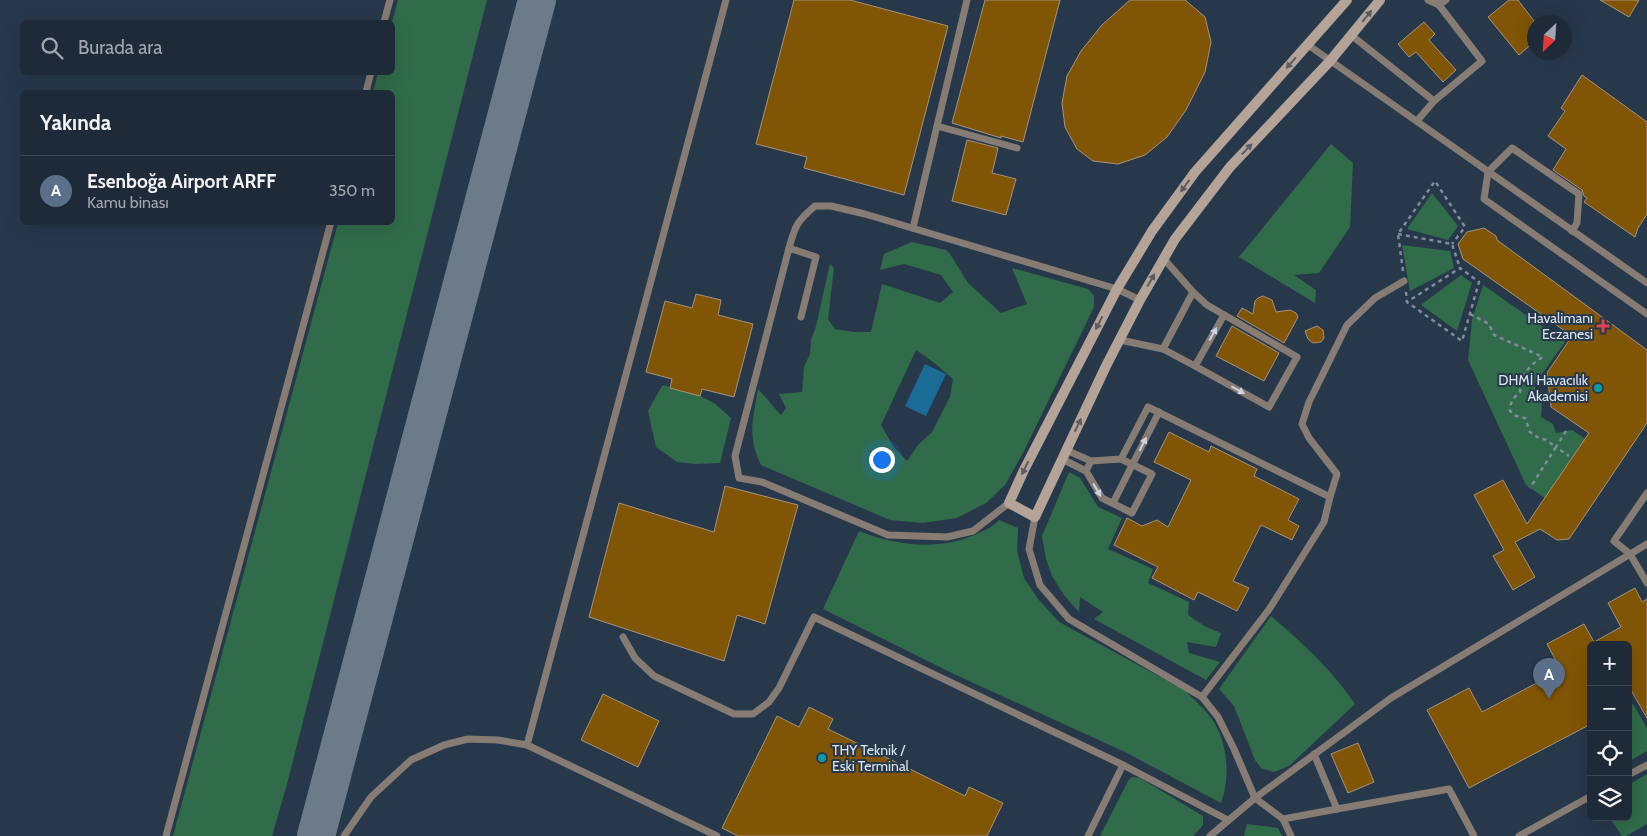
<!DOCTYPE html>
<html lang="tr">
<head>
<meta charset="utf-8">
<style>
	body { margin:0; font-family:Cabin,sans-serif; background:#263240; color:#f1f3f6 }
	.controls { position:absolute; right:15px; bottom:15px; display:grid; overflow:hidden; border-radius:8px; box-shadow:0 5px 20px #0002 }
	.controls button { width:45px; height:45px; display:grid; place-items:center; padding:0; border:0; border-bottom:1px solid #3c4653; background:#1e2a38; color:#f1f3f6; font:25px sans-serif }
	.compass { position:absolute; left:1527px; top:15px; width:45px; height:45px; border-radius:50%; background:#1e2a38; box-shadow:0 5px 20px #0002; rotate:205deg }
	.you { position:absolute; left:881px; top:459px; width:18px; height:18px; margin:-12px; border:4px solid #fff; border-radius:50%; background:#1a73e8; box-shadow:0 0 0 8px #1a73e833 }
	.badge { display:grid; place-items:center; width:32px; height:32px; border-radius:50%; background:#ea580c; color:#fff; font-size:16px; font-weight:700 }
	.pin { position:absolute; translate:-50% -41px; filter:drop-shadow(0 1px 2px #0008) }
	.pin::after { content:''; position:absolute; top:26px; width:18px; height:15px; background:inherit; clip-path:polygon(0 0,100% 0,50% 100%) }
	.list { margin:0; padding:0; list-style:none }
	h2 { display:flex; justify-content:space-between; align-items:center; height:65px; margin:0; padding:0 20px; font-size:21px }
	h2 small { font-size:16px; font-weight:400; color:#a1a7ae }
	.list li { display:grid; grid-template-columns:32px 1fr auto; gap:15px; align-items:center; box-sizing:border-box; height:70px; padding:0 20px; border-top:1px solid #3c4653 }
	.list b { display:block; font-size:19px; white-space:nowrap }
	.list p { margin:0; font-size:16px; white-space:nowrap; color:#a1a7ae }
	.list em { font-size:16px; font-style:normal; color:#a1a7ae }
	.icon { flex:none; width:28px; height:28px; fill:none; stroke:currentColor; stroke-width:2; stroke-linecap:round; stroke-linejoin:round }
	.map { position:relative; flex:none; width:1647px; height:836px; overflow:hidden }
	.search { position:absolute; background:#1e2a38; box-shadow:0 5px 20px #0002; left:20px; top:20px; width:375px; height:55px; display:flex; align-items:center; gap:12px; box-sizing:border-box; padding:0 18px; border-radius:8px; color:#a1a7ae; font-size:19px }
	.panel { position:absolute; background:#1e2a38; box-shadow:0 5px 20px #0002; left:20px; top:90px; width:375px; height:135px; border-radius:8px }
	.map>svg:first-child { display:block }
	.green { fill:#306c4a; fill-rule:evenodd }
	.water { fill:#1a6b96 }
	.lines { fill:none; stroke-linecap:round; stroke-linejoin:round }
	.taxiway { stroke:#6c7a8a; stroke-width:38 }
	.building { fill:#805505; stroke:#a6937b }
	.path { stroke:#7e8c9c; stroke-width:2.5; stroke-dasharray:4 4; stroke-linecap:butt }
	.lane { stroke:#877c74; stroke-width:7 }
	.secondary { stroke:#b4a396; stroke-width:10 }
	.oneway { fill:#595d65 }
	.oneway2 { fill:#cdd4dd }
	.health-dot { fill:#e0444e; stroke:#28384b; stroke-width:2 }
	.culture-dot { fill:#0f9aa8; stroke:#28384b; stroke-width:2 }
	.labels { text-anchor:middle; stroke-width:4; stroke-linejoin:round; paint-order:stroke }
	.poi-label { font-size:14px; fill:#d9e4f0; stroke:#28384b; text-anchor:end }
</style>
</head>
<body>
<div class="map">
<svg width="1647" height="836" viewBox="0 0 1647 836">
	<rect width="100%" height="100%" fill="#28384b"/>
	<g class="green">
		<polygon points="398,0 487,0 287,784 272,836 173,836 338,223 392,222 392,92 373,92 378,73 392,72 392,22"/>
		<polygon points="1331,144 1353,163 1350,227 1319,273 1294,275 1316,290 1315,303 1239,257"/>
		<polygon points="1432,193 1458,226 1448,240 1407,229"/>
		<path d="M912 242 946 250 950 254 968 283 1001 313 1027 304 1012 268 1088 289 1094 296V307L1023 453 1005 485 986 503 957 518 923 523 890 520 761 465C747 436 753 420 758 389L781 415 786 408 779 394 802 392 804 367 810 354 811 340 816 326 830 264 834 268 828 319 835 329 853 332H871L882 284 940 303 953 292 941 275 904 264 880 270 884 254ZM916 350 933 362 953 379 950 397 932 432 918 445 907 461 893 446 881 425Z"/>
		<polygon points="1402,245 1450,251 1454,268 1410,291"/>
		<polygon points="1461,275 1472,283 1457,331 1421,305"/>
		<polygon points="1483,285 1565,342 1534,385 1542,401 1541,417 1553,424 1556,433 1572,430 1585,439 1545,498 1526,485 1468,360 1472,320"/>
		<polygon points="663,385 700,396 714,403 731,418 720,463 696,464 677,462 656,447 648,411 659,391"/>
		<polygon points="1069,472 1080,478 1098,507 1122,518 1108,549 1153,569 1148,583 1189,602 1188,615 1206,627 1221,633 1216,647 1187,642 1189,653 1220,662 1206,680 1094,619 1103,612 1080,597 1079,612 1064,595 1052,576 1046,559 1042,536"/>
		<path d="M999 520 1018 528 1017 551 1024 578 1038 599 1059 622 1184 690C1195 700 1207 711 1215 724 1228 746 1230 780 1221 803L1125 752 956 675 823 609 859 531C897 546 939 551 977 534 985 530 993 527 999 520Z"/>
		<path d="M1271 616C1304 644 1331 669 1355 704L1289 766 1274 772 1261 768 1255 760 1234 706 1219 689Z"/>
		<polygon points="1633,704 1647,728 1647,751 1628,762 1628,707"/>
		<polygon points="1647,774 1647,824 1626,836 1622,836 1609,817 1628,817 1628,785"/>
		<polygon points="1132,777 1140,778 1203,816 1203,825 1193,836 1100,836 1128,781"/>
		<polygon points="1247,824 1278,828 1282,836 1244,836"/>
	</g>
	<polygon class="water" points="925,364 946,374 926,416 905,406"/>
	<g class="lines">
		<polyline class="taxiway" points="316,836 537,0"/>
	</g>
	<g class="building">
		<polygon points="794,0 850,0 948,26 904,195 804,168 807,157 756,144"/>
		<polygon points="985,0 1060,0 1023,142 1001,136 1001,138 952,123"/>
		<polygon points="1130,0 1185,0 1205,17 1211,42 1205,72 1186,110 1167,137 1145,155 1118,164 1093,161 1077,149 1065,127 1062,103 1067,76 1081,51 1102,25"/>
		<polygon points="1509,0 1518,0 1534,21 1534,42 1519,55 1488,17"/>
		<polygon points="1600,0 1639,0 1629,17"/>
		<polygon points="1424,22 1435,34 1429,40 1456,70 1443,82 1416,52 1409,57 1398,44"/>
		<polygon points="1582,75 1647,122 1647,214 1638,228 1635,237 1584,202 1587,198 1584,196 1582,190 1553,170 1566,149 1548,136 1565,111 1561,108"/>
		<polygon points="967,140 998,148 992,173 1016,179 1006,215 952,201"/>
		<polygon points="1484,228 1496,236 1497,240 1647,350 1647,423 1569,539 1557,540 1540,529 1515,542 1535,577 1513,590 1493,556 1504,550 1474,495 1503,480 1527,524 1589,433 1551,407 1547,373 1572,336 1463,259 1458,244 1467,232"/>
		<polygon points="696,294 721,300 718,315 753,324 734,397 702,389 700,396 670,388 672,379 646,372 665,301 692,308"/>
		<polygon points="1263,296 1272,300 1276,312 1290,310 1296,313 1298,317 1284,343 1237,316 1242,308 1253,314 1255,301 1258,298"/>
		<polygon points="1232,326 1279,353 1264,381 1216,356"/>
		<polygon points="1317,326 1323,330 1324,338 1321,342 1313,343 1308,339 1305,331"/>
		<polygon points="1169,432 1209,452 1211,446 1257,469 1254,476 1299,499 1288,520 1299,526 1292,540 1261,525 1233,581 1249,588 1237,611 1198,592 1194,600 1152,578 1158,567 1114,545 1127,518 1142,526 1157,520 1168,527 1191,480 1154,462"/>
		<polygon points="725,486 798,505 765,624 737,615 724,661 589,617 619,503 714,532"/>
		<polygon points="1635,588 1642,602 1647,599 1647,718 1628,685 1628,645 1591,645 1591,724 1469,788 1427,710 1469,688 1482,712 1561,670 1547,644 1584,624 1594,642 1621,627 1608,603"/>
		<polygon points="603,694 659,721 638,767 581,740"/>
		<polygon points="809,707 833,719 828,729 965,796 969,787 1003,803 987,836 738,836 722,828 777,716 799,727"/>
		<polygon points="1358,743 1374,782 1348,793 1331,754"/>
	</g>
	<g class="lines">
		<g class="path">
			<polyline points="1398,234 1452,244 1460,268"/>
			<polyline points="1403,271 1398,234 1435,181 1465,227 1452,244"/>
			<polyline points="1406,292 1407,302 1462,341 1479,282 1460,268 1407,302"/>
			<path d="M1470 314 1489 324 1494 335 1543 357C1529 365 1520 376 1520 392 1513 398 1510 402 1510 411L1516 416 1525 418 1530 432 1537 437 1546 440 1556 447 1530 488"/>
			<polyline points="1566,431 1556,447 1569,456"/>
		</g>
		<g class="lane">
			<polyline points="967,0 937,126 1017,148"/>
			<polyline points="1428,0 1439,5 1438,2"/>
			<polyline points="384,22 390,0"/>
			<polyline points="1351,35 1434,101 1417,121"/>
			<polyline points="1308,45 1647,283"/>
			<polyline points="366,92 371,72"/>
			<polyline points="1434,101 1482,61 1439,5 1446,0"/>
			<polyline points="913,228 937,126"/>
			<polyline points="1572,231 1577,223 1579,194 1512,148 1488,172 1484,199 1647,314"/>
			<path d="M789 248C795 226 797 221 815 206H831L865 214 1117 289 1140 300"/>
			<polyline points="1193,292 1207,305 1297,357 1269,407 1195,366"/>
			<polyline points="801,317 816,257 789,248 735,456 739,478 762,482 888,535 947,537 973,531 1009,503"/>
			<polyline points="1120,340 1163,349 1193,292 1164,259"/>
			<polyline points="1163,349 1195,366 1224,315"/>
			<polyline points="1066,450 1091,461 1086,471"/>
			<polyline points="1062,459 1086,471 1102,498 1132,513 1152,474 1121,459"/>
			<polyline points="1091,461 1121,459 1148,407 1330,497 1324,522 1270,608 1202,697"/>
			<polyline points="1647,493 1614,541 1630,554 1647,583"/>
			<polyline points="1330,497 1337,474 1309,438 1302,424 1309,402 1347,325 1375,298 1404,281"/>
			<polyline points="1113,503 1159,412"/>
			<polyline points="1035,517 1029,549 1040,585 1069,619 1202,697 1218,717 1234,749 1255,798 1283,819"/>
			<polyline points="623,637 635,658 654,676 734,714 753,714 769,702 779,688 814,617 1123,765 1088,836"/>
			<polyline points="527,745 717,836"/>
			<polyline points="1314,754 1337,809 1449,789 1474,836"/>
			<polyline points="1123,765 1228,820"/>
			<polyline points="1628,775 1647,765"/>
			<polyline points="166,836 331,222"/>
			<polyline points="344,836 371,797 411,760 444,745 468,739 498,740 527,745 726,0"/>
			<polyline points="1210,836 1255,798 1391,698 1647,544"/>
			<polyline points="1291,836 1283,819 1337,809"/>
			<polyline points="1519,836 1591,796"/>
		</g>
		<polyline class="secondary" points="1347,0 1195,172 1152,231 1117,289 1024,470 1009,503 1035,517 1106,366 1140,300 1175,239 1230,167 1330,61 1380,0"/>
	</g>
	<defs><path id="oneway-solid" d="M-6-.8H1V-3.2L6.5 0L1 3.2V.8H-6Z" transform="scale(1.25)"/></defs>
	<g class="oneway">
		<use href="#oneway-solid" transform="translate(1367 16) rotate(-51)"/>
		<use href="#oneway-solid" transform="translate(1291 63) rotate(132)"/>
		<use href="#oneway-solid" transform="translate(1247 149) rotate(-46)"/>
		<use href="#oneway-solid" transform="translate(1185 186) rotate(126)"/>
		<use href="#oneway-solid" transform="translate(1151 280) rotate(-60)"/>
		<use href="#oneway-solid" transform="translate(1099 323) rotate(117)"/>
		<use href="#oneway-solid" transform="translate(1078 425) rotate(-64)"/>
		<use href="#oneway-solid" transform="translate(1025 468) rotate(116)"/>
	</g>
	<g class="oneway2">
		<use href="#oneway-solid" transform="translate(1213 334) rotate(-61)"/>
		<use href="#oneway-solid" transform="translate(1238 390) rotate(29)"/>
		<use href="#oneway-solid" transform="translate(1143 444) rotate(-63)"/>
		<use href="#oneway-solid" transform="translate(1097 490) rotate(60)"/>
	</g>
	<path class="health-dot" d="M1600.5 318.5h5v5h5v5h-5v5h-5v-5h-5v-5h5z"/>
	<g class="culture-dot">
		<circle cx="1598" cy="388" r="5"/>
		<circle cx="822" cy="758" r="5"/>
	</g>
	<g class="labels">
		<g class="poi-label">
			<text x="1593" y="323">Havalimanı<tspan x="1593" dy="16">Eczanesi</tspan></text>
			<text x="1588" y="385">DHMİ Havacılık<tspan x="1588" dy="16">Akademisi</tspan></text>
			<text x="832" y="755" text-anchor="start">THY Teknik /<tspan x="832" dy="16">Eski Terminal</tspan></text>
		</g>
	</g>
</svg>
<div class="controls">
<button>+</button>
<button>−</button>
<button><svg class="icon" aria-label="locate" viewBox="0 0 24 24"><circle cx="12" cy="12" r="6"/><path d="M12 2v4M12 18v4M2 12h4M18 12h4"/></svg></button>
<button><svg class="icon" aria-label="layers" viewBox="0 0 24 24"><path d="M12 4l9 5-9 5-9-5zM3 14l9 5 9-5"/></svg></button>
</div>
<svg class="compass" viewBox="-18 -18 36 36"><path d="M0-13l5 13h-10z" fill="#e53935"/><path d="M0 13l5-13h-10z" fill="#a1a7ae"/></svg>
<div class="you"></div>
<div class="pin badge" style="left:1549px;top:699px;background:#5c6f8a">A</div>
<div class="search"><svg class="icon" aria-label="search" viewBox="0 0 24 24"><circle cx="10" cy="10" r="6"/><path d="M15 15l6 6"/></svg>Burada ara</div>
<section class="panel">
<h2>Yakında<small></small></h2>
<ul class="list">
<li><span class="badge" style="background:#5c6f8a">A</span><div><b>Esenboğa Airport ARFF</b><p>Kamu binası</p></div><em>350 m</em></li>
</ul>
</section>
</div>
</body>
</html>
